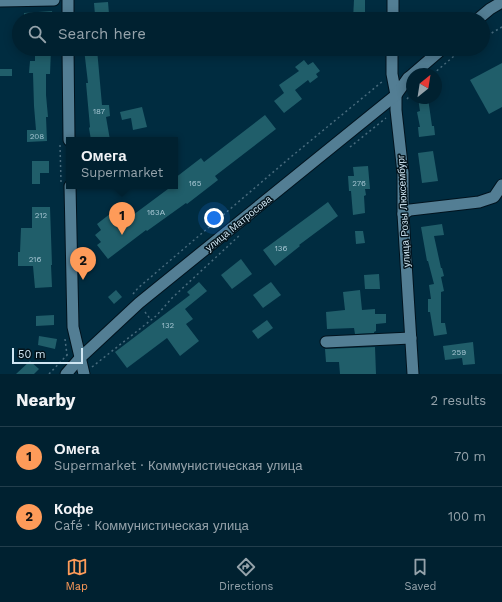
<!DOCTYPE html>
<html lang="en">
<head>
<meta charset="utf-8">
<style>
	body { margin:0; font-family:"Work Sans",sans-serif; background:#0e2e3c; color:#f1f3f6 }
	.compass { position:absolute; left:406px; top:68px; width:36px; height:36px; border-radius:50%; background:#002130; box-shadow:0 2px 10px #0003; rotate:30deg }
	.scale { position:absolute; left:12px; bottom:10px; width:71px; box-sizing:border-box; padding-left:4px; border:2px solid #d0e6f3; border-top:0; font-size:11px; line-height:14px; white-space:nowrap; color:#d0e6f3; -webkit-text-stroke:3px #03131b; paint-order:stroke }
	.you { position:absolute; left:214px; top:218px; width:14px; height:14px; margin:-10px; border:3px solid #fff; border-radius:50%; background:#1a73e8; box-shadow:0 0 0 6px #1a73e833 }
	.badge { display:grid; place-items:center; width:26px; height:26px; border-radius:50%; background:#fe9b59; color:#111; font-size:13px; font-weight:700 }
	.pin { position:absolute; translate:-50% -33px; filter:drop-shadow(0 1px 2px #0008) }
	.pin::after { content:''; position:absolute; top:21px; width:14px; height:12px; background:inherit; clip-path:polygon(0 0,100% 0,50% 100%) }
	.popup { position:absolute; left:66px; top:137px; width:112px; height:52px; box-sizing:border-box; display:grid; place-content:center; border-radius:0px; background:#002130; filter:drop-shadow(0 1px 3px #0005); font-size:13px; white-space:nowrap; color:#95a3ab }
	.popup b { font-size:15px; color:#f1f3f6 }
	.popup::after { content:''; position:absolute; left:50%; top:100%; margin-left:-8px; border:8px solid transparent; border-top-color:#002130 }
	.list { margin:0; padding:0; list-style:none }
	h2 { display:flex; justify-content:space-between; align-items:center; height:52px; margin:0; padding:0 16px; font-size:17px }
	h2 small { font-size:13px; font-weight:400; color:#95a3ab }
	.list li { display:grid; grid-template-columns:26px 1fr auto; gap:12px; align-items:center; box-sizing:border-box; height:60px; padding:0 16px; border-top:1px solid #223e4c }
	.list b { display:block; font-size:15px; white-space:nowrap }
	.list p { margin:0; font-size:13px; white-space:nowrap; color:#95a3ab }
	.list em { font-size:13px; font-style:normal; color:#95a3ab }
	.icon { flex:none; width:22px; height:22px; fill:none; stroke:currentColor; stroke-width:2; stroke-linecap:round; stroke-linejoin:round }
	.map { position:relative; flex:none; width:502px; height:374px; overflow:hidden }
	.search { position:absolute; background:#002130; box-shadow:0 2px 10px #0003; left:12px; right:12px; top:12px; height:44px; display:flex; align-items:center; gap:10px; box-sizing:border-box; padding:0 14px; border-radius:22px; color:#95a3ab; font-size:15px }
	.sheet { height:172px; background:#002130 }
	nav { display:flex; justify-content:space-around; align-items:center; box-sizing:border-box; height:56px; border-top:1px solid #223e4c; background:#002130; font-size:11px; color:#95a3ab }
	nav a { display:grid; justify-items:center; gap:2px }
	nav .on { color:#fe9b59 }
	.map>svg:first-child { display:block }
	.building { fill:#205e6a }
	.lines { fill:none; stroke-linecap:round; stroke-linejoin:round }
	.minor-casing { stroke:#01131e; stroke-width:13 }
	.path { stroke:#486c7e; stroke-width:1.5; stroke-dasharray:2 3; stroke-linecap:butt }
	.minor { stroke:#537e94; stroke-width:11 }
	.labels { text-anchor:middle; stroke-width:3; stroke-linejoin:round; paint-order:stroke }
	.number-label { font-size:8px; fill:#a4c4d1 }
	.street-label { font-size:10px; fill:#d0e6f3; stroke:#03131b }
</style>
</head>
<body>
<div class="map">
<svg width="502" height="374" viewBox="0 0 502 374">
	<rect width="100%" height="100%" fill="#002c40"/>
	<g class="building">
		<polygon points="354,0 365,0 365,19 353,19"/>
		<polygon points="108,2 109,14 95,15 94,3"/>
		<polygon points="52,11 53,19 24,19 24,13"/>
		<polygon points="35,49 51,49 50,74 46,74 46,95 48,117 46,117 47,141 27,142 27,130 36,130 34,106 33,73 29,73 30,61 35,61"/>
		<polygon points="84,49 97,49 102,105 109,105 110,116 106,117 110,140 91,140 89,128 90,127 86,83 88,83"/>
		<polygon points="304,60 308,65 313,62 320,71 316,74 318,77 310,83 308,80 295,90 302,99 284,113 274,101 284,93 279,85 299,71 295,67"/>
		<polygon points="502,63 502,107 489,114 470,80"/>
		<rect x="0" y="69" width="12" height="7"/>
		<polygon points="418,98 428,98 432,126 434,126 435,135 419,137 418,127 420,127 417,112 420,111"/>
		<polygon points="142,107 147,127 133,130 131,118 122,120 120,112"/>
		<polygon points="265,115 276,129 215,176 218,180 187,204 186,203 147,231 146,230 108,259 97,245 101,242 95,235 101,230 97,224 124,203 133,215 172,186 175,186 175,178 201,158 204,162"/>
		<polygon points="433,151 438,181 422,183 418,153"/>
		<polygon points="32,161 49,161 49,173 40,173 40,184 32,184"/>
		<polygon points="368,166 370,189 365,189 366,195 364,196 365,213 353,215 351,191 349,191 348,176 354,176 353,167"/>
		<polygon points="328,202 338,216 299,245 300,246 275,266 263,250"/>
		<polygon points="32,207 50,207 52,265 51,265 52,287 35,288 33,266 18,266 18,252 20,252 21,228 32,228"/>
		<polygon points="442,224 444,235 434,236 441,268 442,268 444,276 441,277 444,291 441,292 441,323 445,323 447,334 434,336 430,312 428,312 428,299 431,299 429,285 434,284 428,261 427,261 421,227"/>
		<polygon points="355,231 363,231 365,243 356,244"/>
		<polygon points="241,259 252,274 232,289 221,275"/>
		<polygon points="379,274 380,289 365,289 364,275"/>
		<polygon points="199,282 207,291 185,309 193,319 186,324 199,341 180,356 167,338 127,368 115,352 190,295 187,292"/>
		<polygon points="271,282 281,295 263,308 253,295"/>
		<polygon points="116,290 122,297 114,304 108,297"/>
		<polygon points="360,290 362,310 375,309 375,314 386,314 386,323 376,324 376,331 374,332 374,333 355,334 354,328 327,329 326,312 345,310 343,292"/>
		<polygon points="54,315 54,325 36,326 36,316"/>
		<polygon points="267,320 273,328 258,339 252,331"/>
		<polygon points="39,336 57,339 55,349 38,345"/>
		<polygon points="473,342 475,364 463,365 462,358 445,360 443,346"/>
		<polygon points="375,347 376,374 340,374 339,362 326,362 325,349"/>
		<polygon points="30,361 39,369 34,374 16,374"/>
	</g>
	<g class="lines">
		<defs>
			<g id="minor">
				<polyline points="68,0 68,19"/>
				<polyline points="0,1 54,0"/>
				<polyline points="393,19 393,0"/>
				<polyline points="478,19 490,9 502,2"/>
				<polyline points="68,49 69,140"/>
				<polyline points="392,49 392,74 396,95 396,110 403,173 403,214 413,374"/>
				<polyline points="413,74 442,49"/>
				<polyline points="70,186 73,327 84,374"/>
				<polyline points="403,214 410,210 479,202 494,197 502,185"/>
				<polyline points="326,342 411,338"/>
				<polyline points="66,374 80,358 139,303 396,95 408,78 412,75"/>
			</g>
		</defs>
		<use href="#minor" class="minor-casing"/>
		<g class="path">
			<polyline points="483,38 502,27"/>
			<polyline points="433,74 460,51 463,49"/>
			<polyline points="407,99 412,93"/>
			<polyline points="60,145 61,182"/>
			<polyline points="350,147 386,118"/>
			<polyline points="133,294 138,288 292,156 383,81"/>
			<polyline points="145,312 151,320"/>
			<polyline points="65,339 67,355"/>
			<polyline points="92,367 156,316 172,298 241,234"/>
			<polyline points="49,374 69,353"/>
		</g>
		<use href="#minor" class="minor"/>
	</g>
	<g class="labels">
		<g class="number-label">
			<text x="99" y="114">187</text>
			<text x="37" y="139">208</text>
			<text x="195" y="186">165</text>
			<text x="359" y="186">276</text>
			<text x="156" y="215">163А</text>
			<text x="41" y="218">212</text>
			<text x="281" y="251">136</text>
			<text x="35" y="262">216</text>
			<text x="168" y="328">132</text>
			<text x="459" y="355">259</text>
		</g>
		<g class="street-label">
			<text transform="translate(403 211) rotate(-93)" y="4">улица Розы Люксембург</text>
			<text transform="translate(238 223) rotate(-39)" y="4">улица Матросова</text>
		</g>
	</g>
</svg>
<svg class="compass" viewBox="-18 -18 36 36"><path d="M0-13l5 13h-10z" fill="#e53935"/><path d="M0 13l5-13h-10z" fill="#95a3ab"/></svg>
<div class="scale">50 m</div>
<div class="you"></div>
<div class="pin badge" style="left:122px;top:235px">1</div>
<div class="popup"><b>Омега</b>Supermarket</div>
<div class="pin badge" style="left:83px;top:280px">2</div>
<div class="search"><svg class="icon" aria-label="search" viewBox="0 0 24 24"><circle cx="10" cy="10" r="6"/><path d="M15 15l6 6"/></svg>Search here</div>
</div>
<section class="sheet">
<h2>Nearby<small>2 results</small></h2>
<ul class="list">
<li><span class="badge">1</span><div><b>Омега</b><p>Supermarket · Коммунистическая улица</p></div><em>70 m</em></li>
<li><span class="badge">2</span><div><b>Кофе</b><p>Café · Коммунистическая улица</p></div><em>100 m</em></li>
</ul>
</section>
<nav>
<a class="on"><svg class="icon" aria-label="map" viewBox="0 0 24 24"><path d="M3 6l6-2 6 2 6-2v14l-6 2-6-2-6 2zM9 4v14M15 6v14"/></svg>Map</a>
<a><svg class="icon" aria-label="directions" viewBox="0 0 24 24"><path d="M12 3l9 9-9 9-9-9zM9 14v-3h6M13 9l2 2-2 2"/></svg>Directions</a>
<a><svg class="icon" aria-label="saved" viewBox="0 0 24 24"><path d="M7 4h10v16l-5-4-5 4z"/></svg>Saved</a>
</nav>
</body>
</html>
